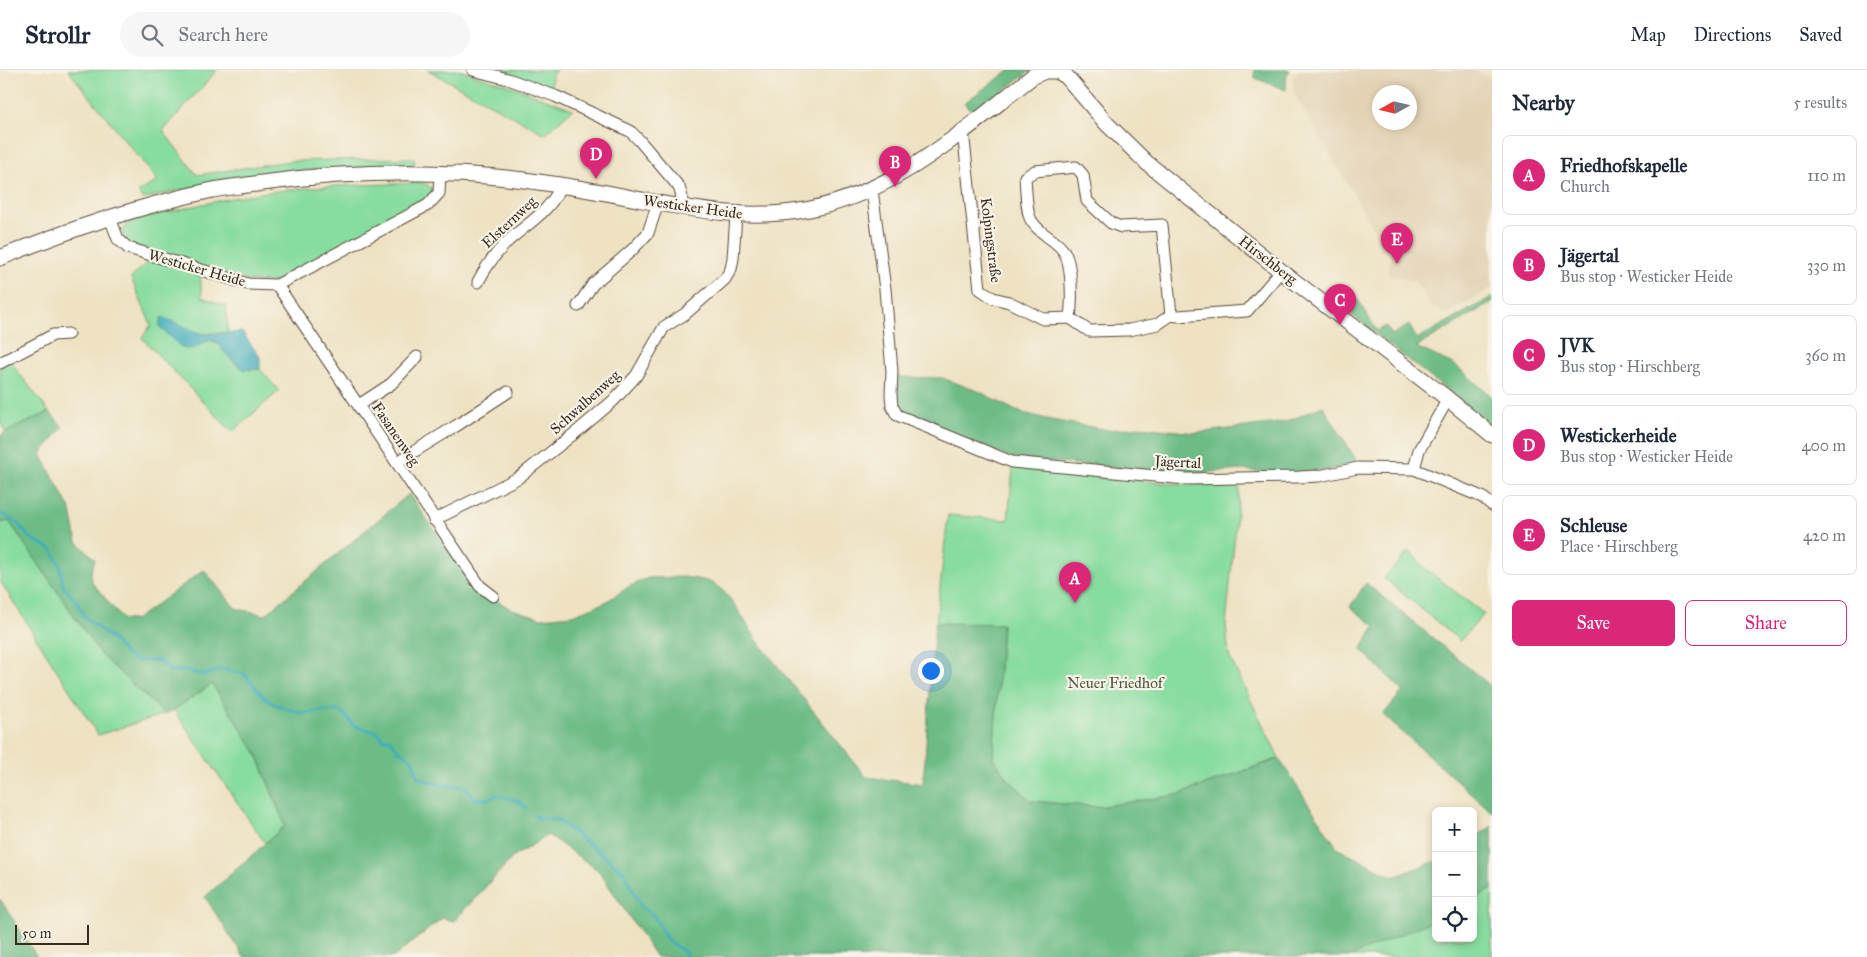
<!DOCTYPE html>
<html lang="en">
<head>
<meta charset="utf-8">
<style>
	body { margin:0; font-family:"IM FELL Great Primer",serif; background:#f6f6f7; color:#1f2937 }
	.controls { position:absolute; right:15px; bottom:15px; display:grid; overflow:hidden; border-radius:8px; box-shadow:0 2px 8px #0003 }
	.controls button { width:45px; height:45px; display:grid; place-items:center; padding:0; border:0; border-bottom:1px solid #e0e1e3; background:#fff; color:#1f2937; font:25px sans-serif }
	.compass { position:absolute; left:1372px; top:15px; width:45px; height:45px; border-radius:50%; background:#fff; box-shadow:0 2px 8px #0003; rotate:262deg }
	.scale { position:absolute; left:15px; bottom:12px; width:74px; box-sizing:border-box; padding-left:5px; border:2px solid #3b2a1e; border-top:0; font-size:14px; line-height:18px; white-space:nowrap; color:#3b2a1e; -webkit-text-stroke:4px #f7f3e8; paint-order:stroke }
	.you { position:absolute; left:930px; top:600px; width:18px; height:18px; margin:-12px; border:4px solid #fff; border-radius:50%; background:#1a73e8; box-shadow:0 0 0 8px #1a73e833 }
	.badge { display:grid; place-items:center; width:32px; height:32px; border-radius:50%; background:#db2777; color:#fff; font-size:16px; font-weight:700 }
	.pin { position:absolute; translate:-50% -41px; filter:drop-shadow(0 1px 2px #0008) }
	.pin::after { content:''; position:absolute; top:26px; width:18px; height:15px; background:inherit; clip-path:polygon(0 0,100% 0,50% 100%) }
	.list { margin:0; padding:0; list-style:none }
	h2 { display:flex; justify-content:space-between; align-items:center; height:65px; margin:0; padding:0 20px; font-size:21px }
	h2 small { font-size:16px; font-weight:400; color:#747a83 }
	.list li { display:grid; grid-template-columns:32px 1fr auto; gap:15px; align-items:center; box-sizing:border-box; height:80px; margin:0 10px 10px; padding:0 10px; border:1px solid #e0e1e3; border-radius:8px }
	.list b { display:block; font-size:19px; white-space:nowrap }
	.list p { margin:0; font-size:16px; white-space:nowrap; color:#747a83 }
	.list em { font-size:16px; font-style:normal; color:#747a83 }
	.actions { display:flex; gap:10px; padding:15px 20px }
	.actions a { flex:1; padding:11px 0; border:1px solid #db2777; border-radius:8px; text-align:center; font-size:18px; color:#db2777 }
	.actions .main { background:#db2777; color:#fff }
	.icon { flex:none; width:28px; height:28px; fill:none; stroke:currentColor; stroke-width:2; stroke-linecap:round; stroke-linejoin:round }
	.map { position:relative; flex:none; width:1492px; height:887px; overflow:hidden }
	header { display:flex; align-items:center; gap:30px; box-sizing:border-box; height:70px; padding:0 25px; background:#fff; border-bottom:1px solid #e0e1e3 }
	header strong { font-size:24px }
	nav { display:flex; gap:28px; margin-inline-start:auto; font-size:18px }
	.search { width:350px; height:45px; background:#f6f6f7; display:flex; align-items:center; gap:12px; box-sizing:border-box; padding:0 18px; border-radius:28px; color:#747a83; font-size:19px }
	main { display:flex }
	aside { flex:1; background:#fff }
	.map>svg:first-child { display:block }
	.built { fill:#e3d2b4; fill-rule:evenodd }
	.green { fill:#87dc9f; stroke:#61835e }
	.forest { fill:#6dbc86; stroke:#547352 }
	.water { fill:#3fadbc; stroke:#3d6c6d }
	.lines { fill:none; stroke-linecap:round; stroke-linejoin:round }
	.stream { stroke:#3fadbc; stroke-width:3 }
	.minor-casing { stroke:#564637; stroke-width:13 }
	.tertiary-casing { stroke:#564637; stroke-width:17 }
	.minor { stroke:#fff; stroke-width:11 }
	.tertiary { stroke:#fff; stroke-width:15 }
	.labels { text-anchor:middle; stroke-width:4.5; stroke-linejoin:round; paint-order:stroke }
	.street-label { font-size:15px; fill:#3b2a1e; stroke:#f7f3e8 }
	.park-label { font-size:15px; fill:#4e563e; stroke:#f7f3e8 }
</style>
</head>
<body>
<header>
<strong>Strollr</strong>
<div class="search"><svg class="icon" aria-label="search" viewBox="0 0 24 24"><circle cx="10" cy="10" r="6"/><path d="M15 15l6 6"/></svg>Search here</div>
<nav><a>Map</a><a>Directions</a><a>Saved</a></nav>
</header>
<main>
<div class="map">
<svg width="1492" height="887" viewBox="0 0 1492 887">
	<rect width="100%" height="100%" fill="#f7f3e8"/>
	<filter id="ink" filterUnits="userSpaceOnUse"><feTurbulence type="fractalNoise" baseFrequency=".02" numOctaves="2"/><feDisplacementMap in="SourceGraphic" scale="10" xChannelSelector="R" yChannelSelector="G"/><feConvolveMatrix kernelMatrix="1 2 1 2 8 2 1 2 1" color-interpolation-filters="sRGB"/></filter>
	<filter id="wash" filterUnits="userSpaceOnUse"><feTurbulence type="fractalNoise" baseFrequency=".0096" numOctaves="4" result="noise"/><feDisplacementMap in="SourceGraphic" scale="20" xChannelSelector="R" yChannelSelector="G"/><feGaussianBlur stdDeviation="1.12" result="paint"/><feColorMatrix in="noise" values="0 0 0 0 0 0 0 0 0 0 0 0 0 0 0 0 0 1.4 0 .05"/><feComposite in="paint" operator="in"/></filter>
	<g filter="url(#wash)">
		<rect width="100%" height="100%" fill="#eee2c3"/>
		<path class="built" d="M1299 0H1474L1492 9V218L1459 237 1451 242 1443 243 1429 234 1415 211 1387 204 1389 196 1387 193 1390 192 1391 188 1294 23 1292 8ZM1380 22H1410V52H1380Z"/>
		<g class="green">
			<path d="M68 0H217L163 61 197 105 289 91 414 88 415 95C346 97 275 100 206 114 185 119 164 124 143 129L138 122 158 111Z"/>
			<polygon points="428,0 459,0 508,15 573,39 545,64"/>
			<polygon points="491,0 556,0 552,5 551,23"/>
			<path d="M422 113 428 115 433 120 427 133 276 212 248 211 126 173 122 163 129 151C160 145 191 136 222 130 287 116 356 115 422 113Z"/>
			<path d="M152 187 200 199 202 227 226 236 228 262 202 264 185 258 194 278 210 270C232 277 227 303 260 299L279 321 232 362 142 268 151 255 131 208Z"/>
			<polygon points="10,291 49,342 6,362 0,353 0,297"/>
			<polygon points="1013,398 1065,404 1187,415 1240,412 1226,555 1229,586 1279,688 1177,725 1098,737 1031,731 1009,710 993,688 1002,555 936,553 948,445 1008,450"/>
			<polygon points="9,451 101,585 165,644 98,665 0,511 0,453"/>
			<polygon points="1409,481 1426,499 1484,544 1460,571 1384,508"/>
			<polygon points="212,613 257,684 285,756 265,773 174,640"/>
			<polygon points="1492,819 1492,887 1350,887 1436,849 1436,868 1473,868 1473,829"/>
		</g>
		<g class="forest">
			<polygon points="1010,0 1032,0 974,41 969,38 964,33"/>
			<polygon points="1254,0 1290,0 1286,6 1286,20 1255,8"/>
			<path d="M1353 222 1377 261 1386 256 1392 265 1409 255 1417 269 1492 227V232L1416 277 1455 295 1492 327V356L1343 238C1342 229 1347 226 1353 222Z"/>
			<polygon points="895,307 942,308 978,321 1016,341 1051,350 1108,360 1141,357 1196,363 1286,352 1323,336 1358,393 1328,400 1277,403 1243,400 1177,404 1012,388 904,345 895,335"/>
			<polygon points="49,342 63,357 41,384 71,441 77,472 95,489 91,502 92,512 123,550 135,550 204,500 235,538 265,545 409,424 476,518 509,538 541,548 572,545 604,533 630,516 648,508 684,507 708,511 721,519 732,531 759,573 866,707 923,714 935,553 1002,554 993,688 1009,710 1031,731 1098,737 1177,725 1279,689 1338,779 1394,807 1436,791 1436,849 1350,887 656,887 599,801 548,765 513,787 454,851 442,848 394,887 244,887 205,827 285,756 257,684 212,614 174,640 165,644 101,585 9,451 0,453 0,366 6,362"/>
			<polygon points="1366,513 1492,617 1492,742 1383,645 1403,621 1361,580 1375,556 1350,537"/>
			<polygon points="1492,756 1492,819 1473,829 1473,769"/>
			<polygon points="0,829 37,887 0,887"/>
		</g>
		<polygon class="water" points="162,247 202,264 242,262 260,287 260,299 243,299 226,284 218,273 210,270 194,278 186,279 177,274 160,257 160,251"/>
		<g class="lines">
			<g class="stream">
				<path d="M2 444 18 454 29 467 52 480 60 495 63 516 76 531 85 547 115 572 126 585 135 590 160 591 170 601H188L204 605 222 599 233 602 243 603 265 628 274 634 301 643 337 640 344 644 354 656 377 662 383 669H390L398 680 412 689 418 707C425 710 433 713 441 715 455 717 468 713 474 729H488L497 725 518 731 526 738"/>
				<polyline points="534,745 538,748 558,750 623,801 642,838 653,845 668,871 686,883 687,887"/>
			</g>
		</g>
	</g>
	<g filter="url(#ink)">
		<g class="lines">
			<defs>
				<g id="minor">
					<polyline points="473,0 508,9 555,26 630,61 639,70 679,117 682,127 680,138"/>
					<polyline points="963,61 980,219 993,228 1009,232 1043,249 1070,248 1089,261 1129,260 1158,254 1171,245 1178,246 1247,241 1281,201"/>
					<polyline points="872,120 885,219 892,301 891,325 892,336 897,345 1012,392 1186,409 1299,407 1319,406 1358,398 1414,399 1482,427 1492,435"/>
					<polyline points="110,148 118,169 128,178 248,214 277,215 428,135 439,123 440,104"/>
					<path d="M478 212C486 196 496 183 508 171 528 153 551 141 561 115"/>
					<polyline points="277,215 480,516 493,526"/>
					<polyline points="578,236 593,214 632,180 648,163 658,133"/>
					<path d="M1070 248C1072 233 1073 191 1062 179 1053 168 1038 163 1031 150 1026 142 1026 118 1025 107L1035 101 1076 97 1083 105 1087 131 1111 153 1121 157 1162 155 1171 245"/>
					<polyline points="0,293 53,265 68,264"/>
					<polyline points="359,335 391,314 417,287"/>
					<polyline points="397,392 456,356 508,322"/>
					<polyline points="1414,399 1419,380 1448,329"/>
					<polyline points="434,450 518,408 580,359 613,331 636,306 664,257 685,244 725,209 731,199 733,188 736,145"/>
				</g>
				<path id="tertiary" d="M0 188C67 160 137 137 208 121 225 117 244 116 262 113 348 101 437 99 524 110 562 115 599 121 637 129 695 140 751 151 810 139 898 121 964 60 1033 6L1045 1H1057L1066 6 1107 54 1147 93 1281 201 1448 329 1492 365"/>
			</defs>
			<use href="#minor" class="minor-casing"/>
			<use href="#tertiary" class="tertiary-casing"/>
			<use href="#minor" class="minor"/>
			<use href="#tertiary" class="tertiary"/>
		</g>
	</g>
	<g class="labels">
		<g class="street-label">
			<text transform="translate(693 137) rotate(8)" y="5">Westicker Heide</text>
			<text transform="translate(509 152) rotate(-43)" y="5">Elsternweg</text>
			<text transform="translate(991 170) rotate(83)" y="5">Kolpingstraße</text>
			<text transform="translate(1268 190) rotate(38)" y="5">Hirschberg</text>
			<text transform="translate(197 198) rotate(16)" y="5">Westicker Heide</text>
			<text transform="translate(585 332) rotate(-42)" y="5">Schwalbenweg</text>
			<text transform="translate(396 364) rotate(56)" y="5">Fasanenweg</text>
			<text transform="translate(1178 392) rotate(3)" y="5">Jägertal</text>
		</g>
		<g class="park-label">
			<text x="1115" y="618">Neuer Friedhof</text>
		</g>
	</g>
</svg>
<div class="controls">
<button>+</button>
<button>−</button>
<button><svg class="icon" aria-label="locate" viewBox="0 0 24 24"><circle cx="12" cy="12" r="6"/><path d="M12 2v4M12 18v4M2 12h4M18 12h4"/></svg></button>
</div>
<svg class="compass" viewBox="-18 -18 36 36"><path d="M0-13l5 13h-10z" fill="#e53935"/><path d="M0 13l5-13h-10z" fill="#747a83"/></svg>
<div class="scale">50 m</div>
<div class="you"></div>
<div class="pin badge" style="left:1075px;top:533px">A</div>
<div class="pin badge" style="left:895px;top:117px">B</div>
<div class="pin badge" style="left:1340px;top:255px">C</div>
<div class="pin badge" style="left:596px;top:109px">D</div>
<div class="pin badge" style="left:1397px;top:194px">E</div>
</div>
<aside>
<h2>Nearby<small>5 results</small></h2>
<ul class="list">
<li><span class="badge">A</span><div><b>Friedhofskapelle</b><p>Church</p></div><em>110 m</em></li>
<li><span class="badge">B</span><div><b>Jägertal</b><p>Bus stop · Westicker Heide</p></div><em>330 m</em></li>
<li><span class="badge">C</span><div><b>JVK</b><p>Bus stop · Hirschberg</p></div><em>360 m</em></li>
<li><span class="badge">D</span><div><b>Westickerheide</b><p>Bus stop · Westicker Heide</p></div><em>400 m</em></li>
<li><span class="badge">E</span><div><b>Schleuse</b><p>Place · Hirschberg</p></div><em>420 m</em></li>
</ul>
<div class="actions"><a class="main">Save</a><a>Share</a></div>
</aside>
</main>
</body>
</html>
